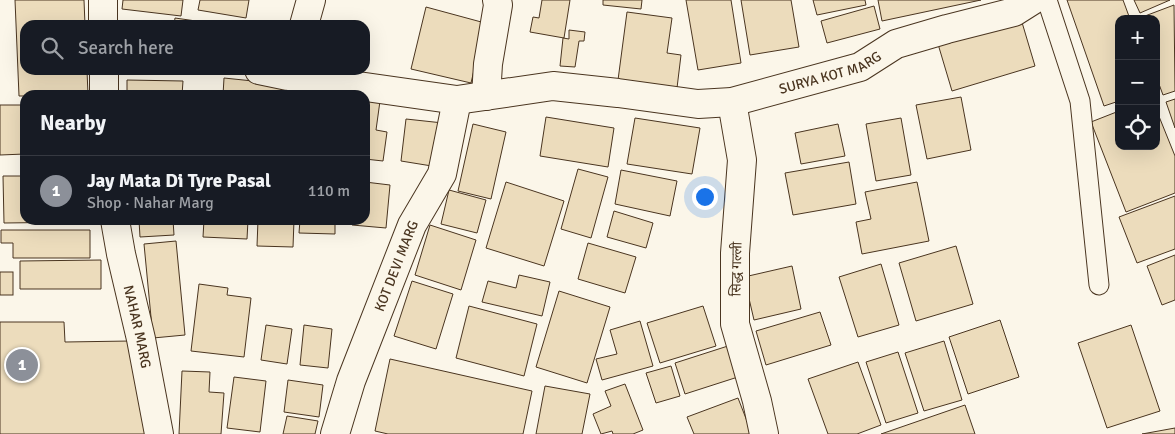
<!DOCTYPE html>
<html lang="en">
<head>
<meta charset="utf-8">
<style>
	body { margin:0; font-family:Signika,"Noto Sans Devanagari",sans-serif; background:#242831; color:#f1f3f6 }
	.controls { position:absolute; right:15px; top:15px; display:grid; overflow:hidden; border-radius:10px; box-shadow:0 5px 20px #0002 }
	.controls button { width:45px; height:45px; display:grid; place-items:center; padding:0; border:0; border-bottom:1px solid #363941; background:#171b24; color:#f1f3f6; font:25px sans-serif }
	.you { position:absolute; left:704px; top:196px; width:18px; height:18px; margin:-12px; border:4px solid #fff; border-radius:50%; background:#1a73e8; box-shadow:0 0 0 8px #1a73e833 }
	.badge { display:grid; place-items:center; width:32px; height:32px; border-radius:50%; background:#8c9099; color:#fff; font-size:16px; font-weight:700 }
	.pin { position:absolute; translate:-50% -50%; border:2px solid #fff; box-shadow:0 1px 5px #0006 }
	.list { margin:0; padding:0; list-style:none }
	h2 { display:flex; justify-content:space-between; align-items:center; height:65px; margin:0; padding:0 20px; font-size:21px }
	h2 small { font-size:16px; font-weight:400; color:#9ea1a6 }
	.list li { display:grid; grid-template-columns:32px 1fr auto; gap:15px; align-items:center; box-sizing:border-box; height:70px; padding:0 20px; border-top:1px solid #363941 }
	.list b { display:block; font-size:19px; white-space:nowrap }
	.list p { margin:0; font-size:16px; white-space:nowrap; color:#9ea1a6 }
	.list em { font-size:16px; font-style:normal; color:#9ea1a6 }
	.icon { flex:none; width:28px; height:28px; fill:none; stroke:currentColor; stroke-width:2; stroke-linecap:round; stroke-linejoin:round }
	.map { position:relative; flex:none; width:1175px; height:434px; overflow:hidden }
	.search { position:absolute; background:#171b24; box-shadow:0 5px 20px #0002; left:20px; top:20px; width:350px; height:55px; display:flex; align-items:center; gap:12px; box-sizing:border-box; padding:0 18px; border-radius:15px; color:#9ea1a6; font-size:19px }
	.panel { position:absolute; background:#171b24; box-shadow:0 5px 20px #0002; left:20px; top:90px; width:350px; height:135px; border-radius:15px }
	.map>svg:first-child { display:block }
	.building { fill:#ecdcbc; stroke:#4a3520 }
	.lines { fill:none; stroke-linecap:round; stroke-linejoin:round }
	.lane-casing { stroke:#4a3520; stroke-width:21 }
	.street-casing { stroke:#4a3520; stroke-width:30 }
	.lane { stroke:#fbf6e9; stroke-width:19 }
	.street { stroke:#fbf6e9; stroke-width:28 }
	.labels { text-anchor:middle; stroke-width:4; stroke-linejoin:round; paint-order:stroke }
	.street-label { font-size:14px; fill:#4a3520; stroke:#fbf6e9 }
</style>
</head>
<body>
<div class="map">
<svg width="1175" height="434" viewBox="0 0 1175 434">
	<rect width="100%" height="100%" fill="#fbf6e9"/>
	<g class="building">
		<polygon points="15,0 84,0 85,25 25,25 25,70 87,70 88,95 25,95 25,96 19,96"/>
		<polygon points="123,0 183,0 181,16 122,9"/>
		<polygon points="200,0 249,0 246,18 198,10"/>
		<polygon points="542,0 570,0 564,38 530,32 533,17 539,18"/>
		<polygon points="603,0 642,0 641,9 603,5"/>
		<polygon points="686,0 731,0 741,63 698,70"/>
		<polygon points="741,0 791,0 799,47 750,55"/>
		<polygon points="813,0 865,0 866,5 817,15"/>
		<polygon points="878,0 981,0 882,21"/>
		<polygon points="1067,0 1123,0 1130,19 1119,19 1119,101 1104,106"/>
		<polygon points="1134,0 1170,0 1140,13"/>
		<polygon points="1174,5 1175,91 1163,95 1156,76 1156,19 1137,19"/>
		<polygon points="874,6 880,29 827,43 821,21"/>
		<polygon points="426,7 485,23 471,83 411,69"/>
		<polygon points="627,12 672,18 667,53 681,55 677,88 618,80"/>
		<polygon points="175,18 224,25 174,25"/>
		<polygon points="1021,19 1035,66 952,91 938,44"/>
		<polygon points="569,30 585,32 584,41 579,41 575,67 560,66 563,38 569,39"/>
		<polygon points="224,78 282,84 280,95 223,95"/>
		<polygon points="127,80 183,81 182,95 127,95"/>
		<polygon points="290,91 316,93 315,95 289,95"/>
		<polygon points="961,97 971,150 927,159 916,105"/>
		<polygon points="365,99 380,101 376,130 387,132 383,161 365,159"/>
		<polygon points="1175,99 1175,128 1166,102"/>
		<polygon points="0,105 25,105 25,154 0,155"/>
		<polygon points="1156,109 1175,156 1175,193 1126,212 1091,122 1119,111 1119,146 1156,146"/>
		<polygon points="546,117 614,128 608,167 540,156"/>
		<polygon points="635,118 700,128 692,174 627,164"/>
		<polygon points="901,118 911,175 876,181 866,124"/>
		<polygon points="406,119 443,123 438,167 401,161"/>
		<polygon points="473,124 506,132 491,199 458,191"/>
		<polygon points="838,124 845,156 801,164 795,133"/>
		<polygon points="849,162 856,204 793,215 785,173"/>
		<polygon points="578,169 608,177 591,238 561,229"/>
		<polygon points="621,170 677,181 670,216 615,204"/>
		<polygon points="3,176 25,176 25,220 86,220 86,222 4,223"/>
		<polygon points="365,182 390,185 386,228 352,225 352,220 365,220"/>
		<polygon points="506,182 564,201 544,266 486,248"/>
		<polygon points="917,182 929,241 862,254 856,222 871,219 865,192"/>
		<polygon points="449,190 486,200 477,233 441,224"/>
		<polygon points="1175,196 1175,249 1137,263 1119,217"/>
		<polygon points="614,211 653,223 646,248 607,237"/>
		<polygon points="139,220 173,220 174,235 140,237"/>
		<polygon points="204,220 248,220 247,239 203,237"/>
		<polygon points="258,220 294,220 293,247 257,246"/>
		<polygon points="300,220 335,220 335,234 299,233"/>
		<polygon points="430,225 476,240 461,290 415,275"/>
		<polygon points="1,230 90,230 90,258 13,258 13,243 1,243"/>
		<polygon points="176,241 185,335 153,338 144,244"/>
		<polygon points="588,243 636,257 625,293 578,279"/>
		<polygon points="956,246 973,304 916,321 899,263"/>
		<polygon points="1175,255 1175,300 1162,305 1147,266"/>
		<polygon points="101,260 101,289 20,289 20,261"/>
		<polygon points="881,264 899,325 858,337 839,277"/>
		<polygon points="792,266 801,309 754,320 744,277"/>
		<rect x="0" y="272" width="13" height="23"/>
		<polygon points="519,275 550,282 542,316 482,302 488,281 516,288"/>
		<polygon points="412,281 453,294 436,349 394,336"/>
		<polygon points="199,284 228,288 227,295 251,298 244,357 191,351"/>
		<polygon points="559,291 610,307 587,383 536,367"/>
		<polygon points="469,306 537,324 524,376 456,358"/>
		<polygon points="703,306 716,346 660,363 647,323"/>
		<polygon points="820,312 831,345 766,365 756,331"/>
		<polygon points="1000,320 1019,377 968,394 949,337"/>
		<polygon points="640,321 653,366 602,380 596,359 617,354 610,330"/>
		<polygon points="0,322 64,322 65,342 130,341 148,434 0,434"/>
		<polygon points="266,325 292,329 287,364 261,360"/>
		<polygon points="304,325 332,329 328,368 300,365"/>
		<polygon points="1131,325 1160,411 1107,428 1078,343"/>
		<polygon points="944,341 962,400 924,411 905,353"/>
		<polygon points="731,345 741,376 685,394 675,363"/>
		<polygon points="898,352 918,413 886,423 866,362"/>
		<polygon points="390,359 532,391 523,434 388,434 375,431"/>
		<polygon points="858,362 881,425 857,434 828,434 808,379"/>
		<polygon points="671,366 680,396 656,403 646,373"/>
		<polygon points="182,371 210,372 209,392 224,393 221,434 179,434"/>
		<polygon points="234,377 266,381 260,432 227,428"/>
		<polygon points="288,380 323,385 319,417 284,412"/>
		<polygon points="625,384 643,430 633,434 613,434 612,431 601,434 593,414 611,406 605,391"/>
		<polygon points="545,386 590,394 582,434 536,434"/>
		<polygon points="738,398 752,434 694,434 687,417"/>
		<polygon points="965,405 975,434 881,434"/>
		<polygon points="287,416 318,421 315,434 283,434"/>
		<polygon points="1175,428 1175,434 1142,434"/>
	</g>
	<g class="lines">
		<defs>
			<polyline id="lane" points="1047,0 1080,101 1099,285"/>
			<g id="street">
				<polyline points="103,0 103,25"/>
				<polyline points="304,25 311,0"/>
				<polyline points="104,70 104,95"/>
				<path id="s1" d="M259 70 288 76 457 100 553 86 618 93 698 104 732 102 860 67 896 44 947 29 1014 12 1033 0"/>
				<polyline points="486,96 488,64 498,5 497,0"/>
				<polyline points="732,102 742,160 735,253 735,324 757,401 764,434"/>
				<path id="s2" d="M115 220 121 254 141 339 159 434"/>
				<path id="s3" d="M335 434 351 381 412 225 442 174 457 100"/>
			</g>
		</defs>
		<use href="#lane" class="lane-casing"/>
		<use href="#street" class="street-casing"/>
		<use href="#lane" class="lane"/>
		<use href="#street" class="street"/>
	</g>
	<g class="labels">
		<g class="street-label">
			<text dy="5" stroke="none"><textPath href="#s1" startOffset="580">SURYA KOT MARG</textPath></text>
			<text dy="5" stroke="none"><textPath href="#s3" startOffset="179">KOT DEVI MARG</textPath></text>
			<text transform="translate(736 269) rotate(-89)" y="5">सिद्ध गल्ली</text>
			<text dy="5" stroke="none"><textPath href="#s2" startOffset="109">NAHAR MARG</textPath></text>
		</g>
	</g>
</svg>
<div class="controls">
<button>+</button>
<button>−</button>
<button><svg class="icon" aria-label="locate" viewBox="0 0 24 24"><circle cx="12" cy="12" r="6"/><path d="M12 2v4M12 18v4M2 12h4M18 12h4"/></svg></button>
</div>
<div class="you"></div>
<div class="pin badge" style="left:22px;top:365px">1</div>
<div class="search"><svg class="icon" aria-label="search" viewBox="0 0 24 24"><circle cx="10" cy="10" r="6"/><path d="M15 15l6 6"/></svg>Search here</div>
<section class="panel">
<h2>Nearby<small></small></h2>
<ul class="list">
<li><span class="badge">1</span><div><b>Jay Mata Di Tyre Pasal</b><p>Shop · Nahar Marg</p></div><em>110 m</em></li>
</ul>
</section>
</div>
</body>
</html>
